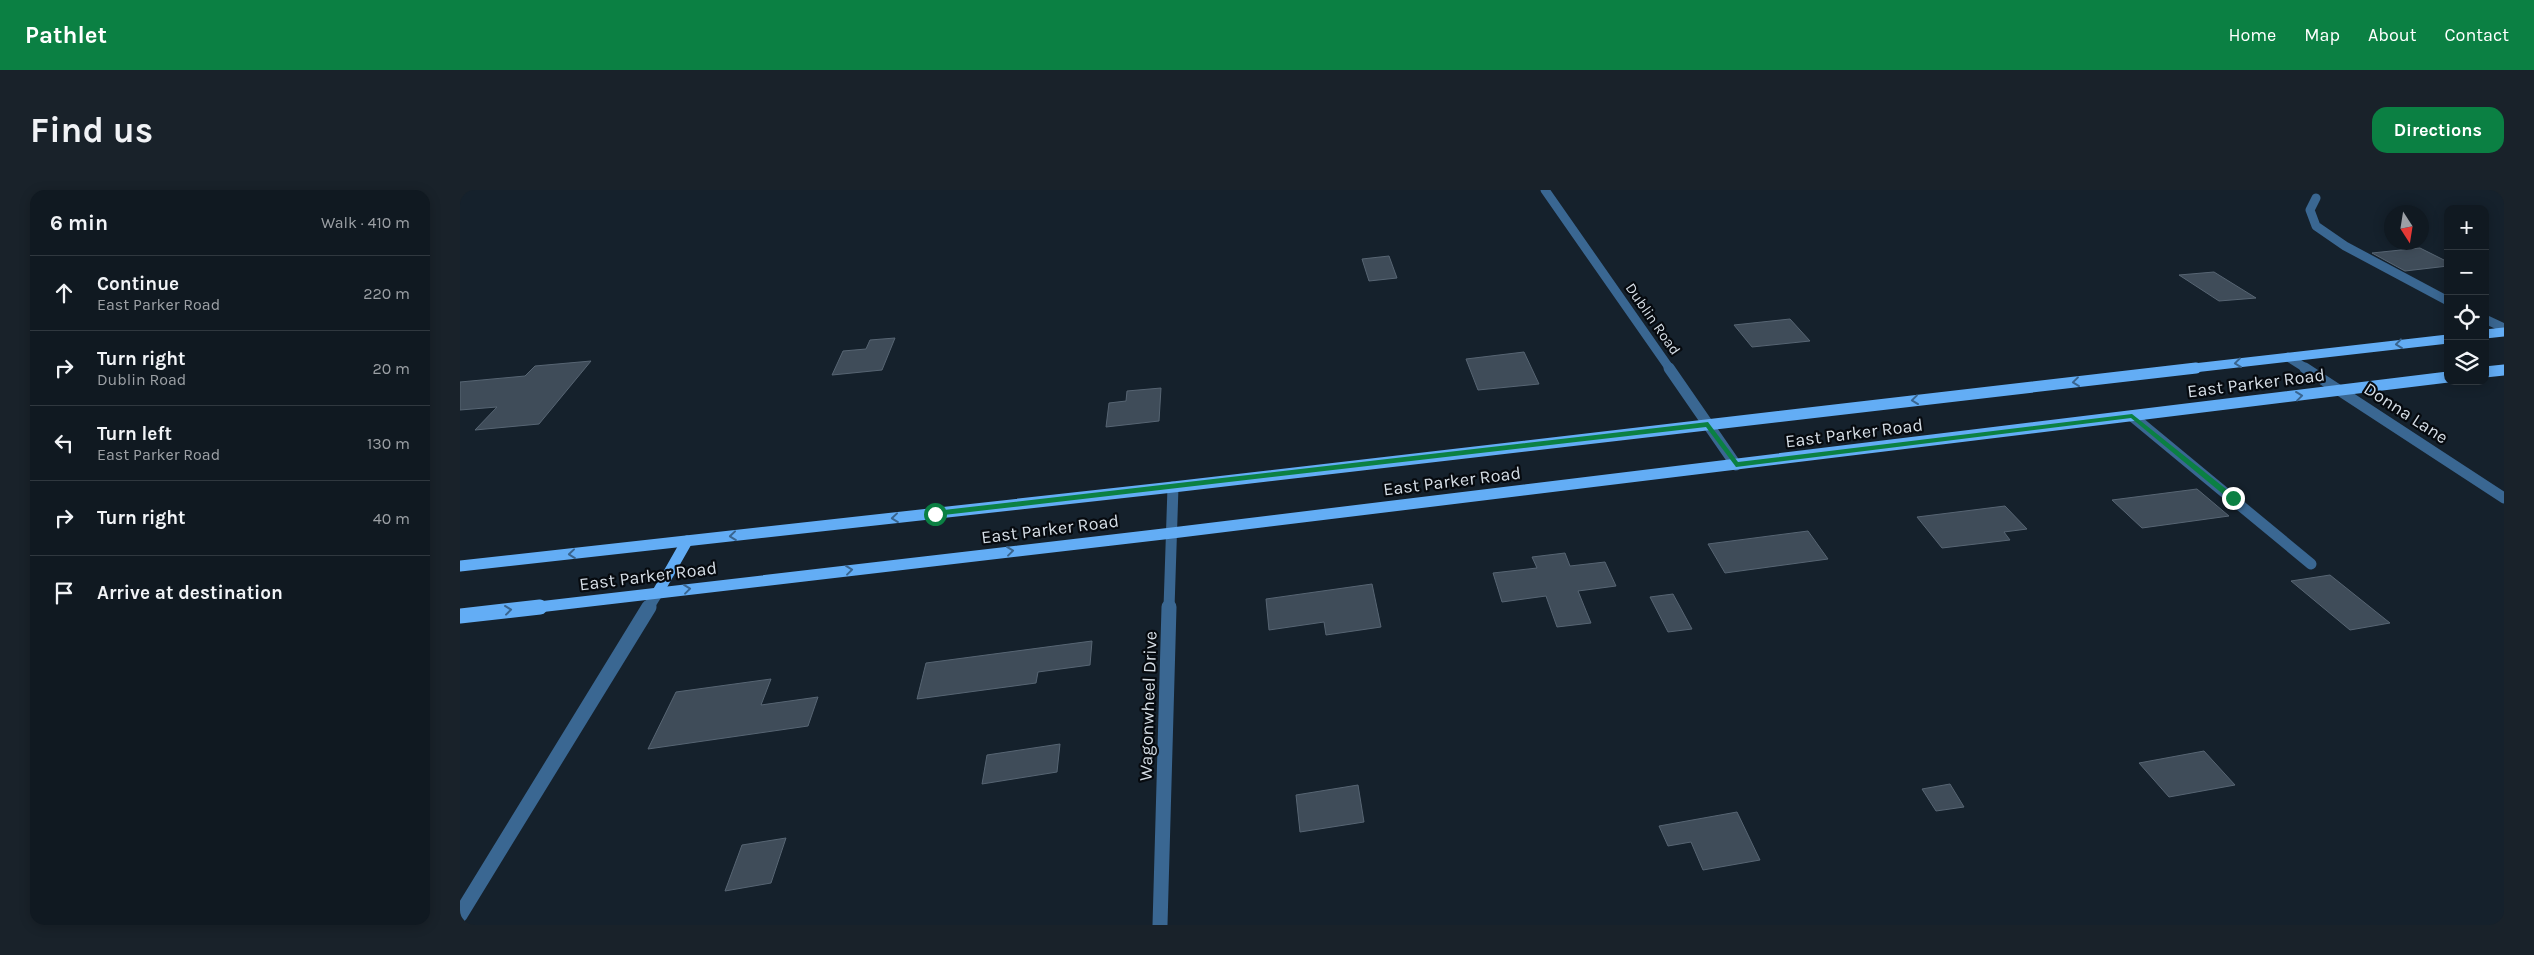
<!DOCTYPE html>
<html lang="en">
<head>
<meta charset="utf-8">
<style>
	body { margin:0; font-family:Karla,sans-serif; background:#19222a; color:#f1f3f6 }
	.controls { position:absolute; right:15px; top:15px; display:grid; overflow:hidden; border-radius:10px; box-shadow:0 2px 12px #0003 }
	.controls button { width:45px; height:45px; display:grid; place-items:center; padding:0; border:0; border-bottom:1px solid #30383f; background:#101921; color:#f1f3f6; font:25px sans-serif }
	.compass { position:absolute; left:1924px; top:15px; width:45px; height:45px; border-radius:50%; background:#101921; box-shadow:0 2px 12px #0003; rotate:168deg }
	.stop { position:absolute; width:15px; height:15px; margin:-11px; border:4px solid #0b8043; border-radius:50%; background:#fff }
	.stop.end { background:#0b8043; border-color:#fff; box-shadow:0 1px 5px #0008 }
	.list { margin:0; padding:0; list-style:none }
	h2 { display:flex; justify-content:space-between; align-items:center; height:65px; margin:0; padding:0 20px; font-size:21px }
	h2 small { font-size:16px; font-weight:400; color:#9ca0a5 }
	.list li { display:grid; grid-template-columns:32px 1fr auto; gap:15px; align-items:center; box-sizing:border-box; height:75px; padding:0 20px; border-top:1px solid #30383f }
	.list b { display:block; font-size:19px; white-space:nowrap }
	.list p { margin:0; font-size:16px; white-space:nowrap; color:#9ca0a5 }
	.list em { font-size:16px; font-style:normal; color:#9ca0a5 }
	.icon { flex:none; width:28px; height:28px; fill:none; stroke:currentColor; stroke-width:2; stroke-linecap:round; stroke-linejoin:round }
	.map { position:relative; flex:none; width:2044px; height:735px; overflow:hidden; border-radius:15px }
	header { display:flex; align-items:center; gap:30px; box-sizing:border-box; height:70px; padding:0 25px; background:#0b8043; color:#fff }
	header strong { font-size:24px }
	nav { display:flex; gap:28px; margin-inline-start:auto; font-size:18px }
	.intro { display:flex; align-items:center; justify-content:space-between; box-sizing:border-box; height:120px; padding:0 30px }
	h1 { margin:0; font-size:35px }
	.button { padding:12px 22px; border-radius:15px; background:#0b8043; color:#fff; font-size:18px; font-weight:700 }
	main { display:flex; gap:30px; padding:0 30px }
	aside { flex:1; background:#101921; border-radius:15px; box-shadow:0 2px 12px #0003 }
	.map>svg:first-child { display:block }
	.building { fill:#3f4c59; stroke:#576573 }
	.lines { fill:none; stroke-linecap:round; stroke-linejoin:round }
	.minor-far2 { stroke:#3a6792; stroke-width:9 }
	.minor-far1 { stroke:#3a6792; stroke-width:11 }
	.minor { stroke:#3a6792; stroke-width:15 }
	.major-far2 { stroke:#63adf5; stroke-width:9 }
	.major-far1 { stroke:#63adf5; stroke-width:11 }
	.major { stroke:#63adf5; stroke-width:15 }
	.oneway { stroke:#39648e }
	.route { fill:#0b8043 }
	.labels { text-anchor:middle; stroke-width:4.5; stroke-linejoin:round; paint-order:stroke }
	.far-street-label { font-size:15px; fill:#d5dde5; stroke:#060a0f }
	.street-label { font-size:18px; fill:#d5dde5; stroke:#060a0f }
</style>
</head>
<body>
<header>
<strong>Pathlet</strong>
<nav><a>Home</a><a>Map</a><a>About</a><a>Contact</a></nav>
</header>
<div class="intro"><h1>Find us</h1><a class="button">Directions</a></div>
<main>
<aside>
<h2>6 min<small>Walk · 410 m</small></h2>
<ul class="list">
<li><svg class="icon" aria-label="ahead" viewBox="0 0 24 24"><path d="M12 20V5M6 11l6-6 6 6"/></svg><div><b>Continue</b><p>East Parker Road</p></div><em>220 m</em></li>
<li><svg class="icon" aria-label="right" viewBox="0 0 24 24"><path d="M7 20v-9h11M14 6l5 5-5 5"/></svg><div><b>Turn right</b><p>Dublin Road</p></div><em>20 m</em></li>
<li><svg class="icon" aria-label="left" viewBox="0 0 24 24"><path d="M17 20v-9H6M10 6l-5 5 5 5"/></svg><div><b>Turn left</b><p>East Parker Road</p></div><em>130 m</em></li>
<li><svg class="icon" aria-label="right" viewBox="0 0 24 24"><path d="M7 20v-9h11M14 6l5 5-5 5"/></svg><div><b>Turn right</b></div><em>40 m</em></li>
<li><svg class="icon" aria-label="arrive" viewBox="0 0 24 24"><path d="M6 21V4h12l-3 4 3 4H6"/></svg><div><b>Arrive at destination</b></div></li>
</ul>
</aside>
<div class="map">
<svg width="2044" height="735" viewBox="0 0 2044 735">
	<rect width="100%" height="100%" fill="#15212c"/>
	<g class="building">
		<polygon points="1960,58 1988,72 1988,76 1945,81 1912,63"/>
		<polygon points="929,66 937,88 909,91 902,69"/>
		<polygon points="1754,82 1796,108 1759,111 1719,85"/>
		<polygon points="1330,129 1350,151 1292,157 1274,135"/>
		<polygon points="435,148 422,180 372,185 383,161 406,159 410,150"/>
		<polygon points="1064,162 1079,194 1018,200 1006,169"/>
		<polygon points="131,171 79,234 15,240 37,217 0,220 0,192 65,186 75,176"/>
		<polygon points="701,198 699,231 646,237 649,213 666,211 667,201"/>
		<polygon points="1737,299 1769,326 1682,338 1652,310"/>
		<polygon points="1545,316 1567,339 1544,342 1550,350 1482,358 1457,327"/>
		<polygon points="1348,341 1368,369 1265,383 1248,354"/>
		<polygon points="1105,363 1110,376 1145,372 1156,396 1118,401 1131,433 1097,437 1086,406 1042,412 1033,383 1077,378 1072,367"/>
		<polygon points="1870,385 1930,433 1890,440 1831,391"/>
		<polygon points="912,394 921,437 866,445 864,432 809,440 806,409"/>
		<polygon points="1213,404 1232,439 1208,442 1190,407"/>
		<polygon points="632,451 630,475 578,482 576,493 457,509 466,473"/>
		<polygon points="311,489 301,515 358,507 348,536 188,559 216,502"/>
		<polygon points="600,554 597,582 522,594 527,565"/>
		<polygon points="1744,561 1775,595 1709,607 1679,573"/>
		<polygon points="1490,594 1504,617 1476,621 1462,599"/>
		<polygon points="898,595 904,632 840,642 836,605"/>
		<polygon points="1277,622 1300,670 1243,680 1231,652 1208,656 1199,636"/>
		<polygon points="326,648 311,693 265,701 282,655"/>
	</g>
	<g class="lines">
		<g class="minor-far2">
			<polyline points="1085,0 1210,179"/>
			<polyline points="1856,8 1850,20 1856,36 1885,56 1988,111"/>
			<polyline points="2025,129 2044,138"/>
			<polyline points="1828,167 1847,179"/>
		</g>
		<g class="minor-far1">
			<polyline points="1209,178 1276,275"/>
			<polyline points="1845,178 2044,308"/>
			<polyline points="1672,226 1851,374"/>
			<polyline points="188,418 198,402"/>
			<polyline points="709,418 713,297"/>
		</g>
		<g class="minor">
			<polyline points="0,725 189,417"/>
			<polyline points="700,735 709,417"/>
		</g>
		<g class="major-far2">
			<polyline points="2025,144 2044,142"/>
			<polyline points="1725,179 1988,149"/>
		</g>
		<g class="major-far1">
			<polyline points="2025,182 2044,180"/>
			<polyline points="0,376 713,297 1736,178"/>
			<polyline points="198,402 227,351"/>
			<polyline points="70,418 712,343 1988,187"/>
		</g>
		<polyline class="major" points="0,426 80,417"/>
	</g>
	<defs><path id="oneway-chevron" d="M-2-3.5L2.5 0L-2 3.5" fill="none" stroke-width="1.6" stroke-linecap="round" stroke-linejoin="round" transform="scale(1.25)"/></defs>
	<g class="oneway">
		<use href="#oneway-chevron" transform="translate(1939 154) rotate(173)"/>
		<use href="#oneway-chevron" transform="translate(1778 173) rotate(173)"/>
		<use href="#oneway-chevron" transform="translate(1616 192) rotate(173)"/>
		<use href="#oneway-chevron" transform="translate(1839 206) rotate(-7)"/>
		<use href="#oneway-chevron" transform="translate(1455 210) rotate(173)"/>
		<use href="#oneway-chevron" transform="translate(435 328) rotate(174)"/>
		<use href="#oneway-chevron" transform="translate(273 346) rotate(174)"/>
		<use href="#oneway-chevron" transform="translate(550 361) rotate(-7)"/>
		<use href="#oneway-chevron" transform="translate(112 364) rotate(174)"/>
		<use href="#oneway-chevron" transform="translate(389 380) rotate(-7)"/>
		<use href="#oneway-chevron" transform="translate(227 399) rotate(-7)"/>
		<use href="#oneway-chevron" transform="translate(48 420) rotate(-7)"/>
	</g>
	<polygon class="route" points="1672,224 1776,307 1776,310 1770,310 1671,228 1276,277 1246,237 475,326 471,324 475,321 1248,232 1278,272"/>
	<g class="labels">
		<g class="far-street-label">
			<text transform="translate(1193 129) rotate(55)" y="5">Dublin Road</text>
		</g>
		<g class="street-label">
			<text transform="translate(1796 193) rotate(-7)" y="6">East Parker Road</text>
			<text transform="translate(1946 223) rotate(33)" y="6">Donna Lane</text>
			<text transform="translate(1394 243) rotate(-7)" y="6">East Parker Road</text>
			<text transform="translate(992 291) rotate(-7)" y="6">East Parker Road</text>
			<text transform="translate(590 339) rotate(-7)" y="6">East Parker Road</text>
			<text transform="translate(188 386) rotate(-7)" y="6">East Parker Road</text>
			<text transform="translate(688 516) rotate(-88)" y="6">Wagonwheel Drive</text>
		</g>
	</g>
</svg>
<div class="controls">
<button>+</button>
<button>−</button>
<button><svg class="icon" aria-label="locate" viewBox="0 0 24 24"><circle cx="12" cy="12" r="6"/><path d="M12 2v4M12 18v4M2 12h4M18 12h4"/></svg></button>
<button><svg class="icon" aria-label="layers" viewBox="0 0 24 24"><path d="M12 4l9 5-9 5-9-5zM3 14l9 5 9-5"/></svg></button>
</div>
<svg class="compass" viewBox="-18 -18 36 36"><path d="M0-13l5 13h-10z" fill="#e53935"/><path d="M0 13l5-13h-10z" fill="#9ca0a5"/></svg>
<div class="stop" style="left:475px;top:324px"></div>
<div class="stop end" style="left:1773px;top:308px"></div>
</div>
</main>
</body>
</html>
